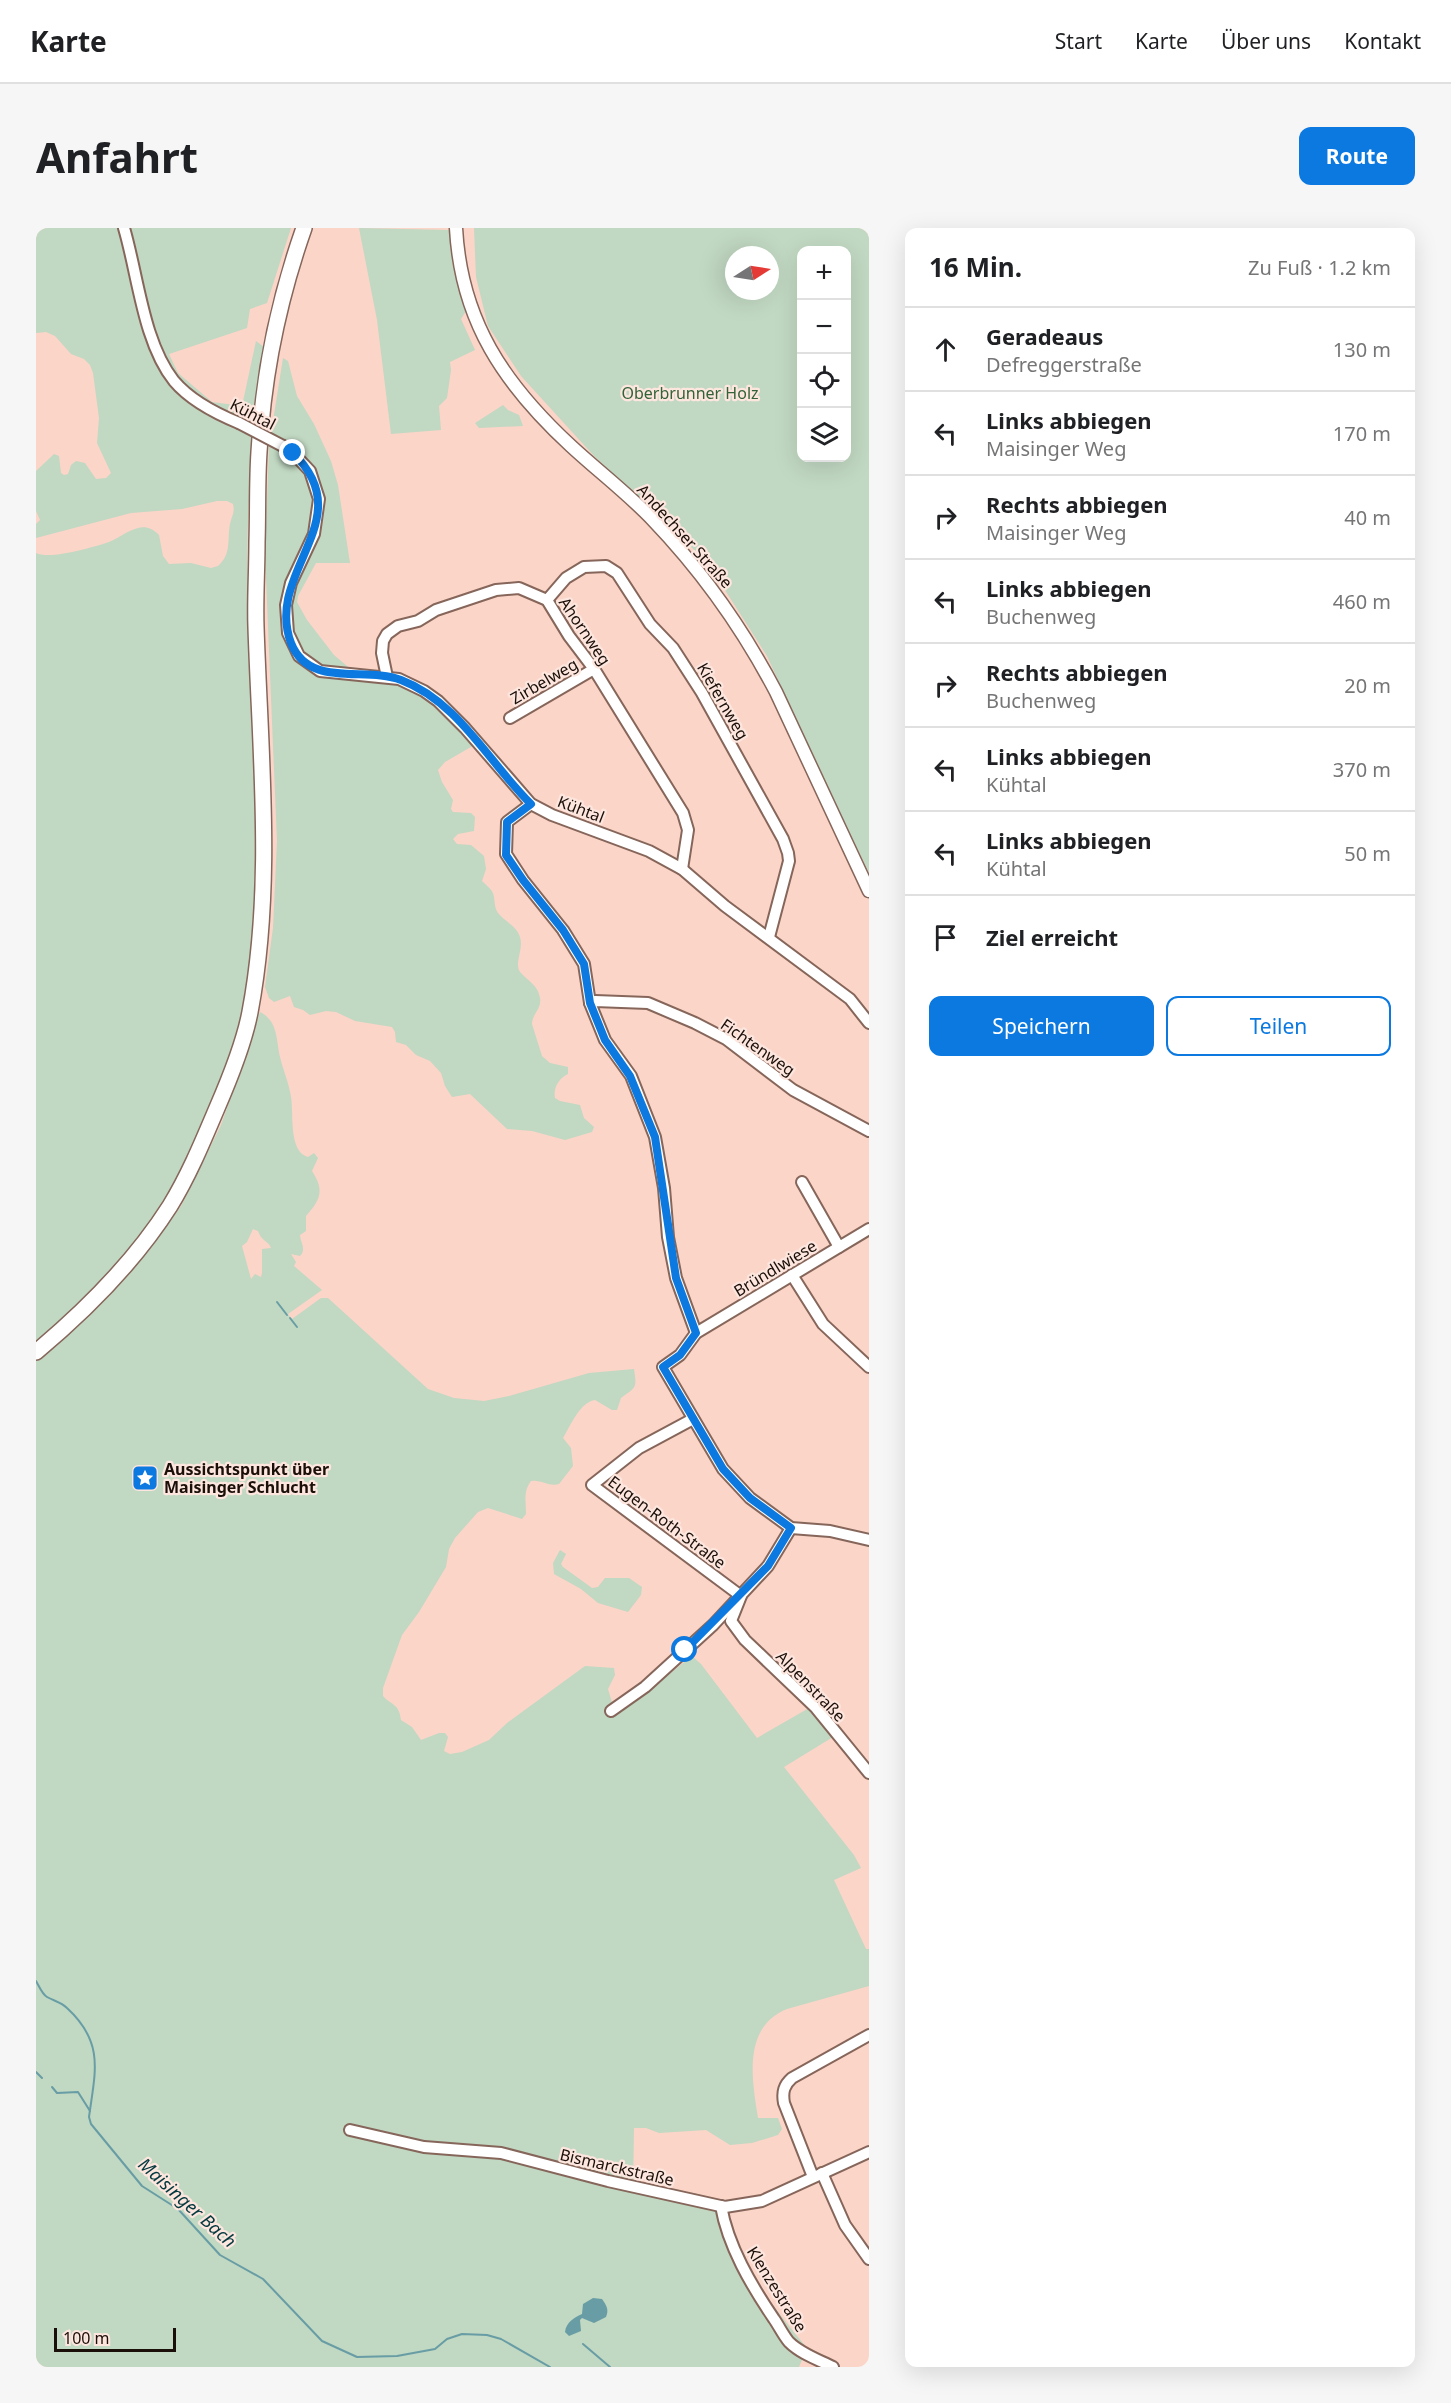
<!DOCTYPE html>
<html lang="de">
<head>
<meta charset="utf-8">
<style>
	body { margin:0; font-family:"Noto Sans",sans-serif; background:#f6f6f6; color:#202124 }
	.controls { position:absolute; right:18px; top:18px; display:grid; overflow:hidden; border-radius:12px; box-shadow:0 6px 24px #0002 }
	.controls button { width:54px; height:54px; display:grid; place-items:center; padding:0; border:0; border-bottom:2px solid #e0e0e0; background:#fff; color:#202124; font:30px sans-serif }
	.compass { position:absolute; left:689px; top:18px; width:54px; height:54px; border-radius:50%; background:#fff; box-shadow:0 6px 24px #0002; rotate:78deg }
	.scale { position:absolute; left:18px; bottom:15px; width:122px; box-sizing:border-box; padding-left:6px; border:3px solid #1b0f0a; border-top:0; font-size:16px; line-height:21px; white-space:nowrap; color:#1b0f0a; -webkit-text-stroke:4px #fde6de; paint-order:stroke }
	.stop { position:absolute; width:18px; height:18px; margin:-14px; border:4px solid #0c79e0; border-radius:50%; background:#fff }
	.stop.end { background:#0c79e0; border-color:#fff; box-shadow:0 2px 6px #0008 }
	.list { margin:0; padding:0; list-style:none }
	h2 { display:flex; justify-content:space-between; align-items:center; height:78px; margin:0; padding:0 24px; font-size:26px }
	h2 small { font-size:20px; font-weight:400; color:#757577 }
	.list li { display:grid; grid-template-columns:39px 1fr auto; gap:18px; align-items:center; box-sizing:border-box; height:84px; padding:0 24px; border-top:2px solid #e0e0e0 }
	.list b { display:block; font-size:22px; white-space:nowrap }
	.list p { margin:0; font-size:20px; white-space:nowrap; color:#757577 }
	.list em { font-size:20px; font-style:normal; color:#757577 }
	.actions { display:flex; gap:12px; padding:18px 24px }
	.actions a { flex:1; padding:14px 0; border:2px solid #0c79e0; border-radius:12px; text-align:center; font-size:21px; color:#0c79e0 }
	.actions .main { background:#0c79e0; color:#fff }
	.icon { flex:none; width:33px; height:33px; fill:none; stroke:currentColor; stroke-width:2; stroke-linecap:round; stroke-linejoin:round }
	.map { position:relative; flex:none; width:833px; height:2139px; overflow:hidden; border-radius:12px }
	header { display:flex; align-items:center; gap:36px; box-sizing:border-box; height:84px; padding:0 30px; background:#fff; border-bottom:2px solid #e0e0e0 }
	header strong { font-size:28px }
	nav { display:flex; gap:33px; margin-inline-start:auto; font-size:21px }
	.intro { display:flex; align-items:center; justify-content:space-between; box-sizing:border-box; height:144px; padding:0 36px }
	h1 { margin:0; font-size:42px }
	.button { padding:15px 27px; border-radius:12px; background:#0c79e0; color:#fff; font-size:21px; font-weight:700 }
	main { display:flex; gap:36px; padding:0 36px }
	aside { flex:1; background:#fff; border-radius:12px; box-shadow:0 6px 24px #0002 }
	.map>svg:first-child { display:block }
	.green { fill:#c1d8c2; fill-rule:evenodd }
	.water { fill:#689da5 }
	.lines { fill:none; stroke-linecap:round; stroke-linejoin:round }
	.stream { stroke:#689da5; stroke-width:2 }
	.minor-casing { stroke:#86665a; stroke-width:14 }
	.tertiary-casing { stroke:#86665a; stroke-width:15 }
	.primary-casing { stroke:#86665a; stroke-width:18 }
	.minor { stroke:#fff; stroke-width:10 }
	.tertiary { stroke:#fff; stroke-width:12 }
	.primary { stroke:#fff; stroke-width:15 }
	.minor-bridge-casing { stroke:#86665a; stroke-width:14; stroke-linecap:butt }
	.minor-bridge { stroke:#fff; stroke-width:10 }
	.route { stroke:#0c79e0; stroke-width:8 }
	.labels { text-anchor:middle; stroke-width:4.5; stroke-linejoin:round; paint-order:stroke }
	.park-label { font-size:16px; fill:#326338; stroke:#fde6de }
	.street-label { font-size:16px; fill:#1b0f0a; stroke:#fde6de }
	.poi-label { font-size:16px; font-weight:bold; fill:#1b0f0a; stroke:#fde6de; text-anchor:start }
	.water-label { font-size:18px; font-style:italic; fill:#02383e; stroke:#fde6de }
</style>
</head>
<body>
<header>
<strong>Karte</strong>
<nav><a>Start</a><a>Karte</a><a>Über uns</a><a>Kontakt</a></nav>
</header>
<div class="intro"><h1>Anfahrt</h1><a class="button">Route</a></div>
<main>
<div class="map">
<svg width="833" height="2139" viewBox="0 0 833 2139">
	<rect width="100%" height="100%" fill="#fbd5c8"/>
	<g class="green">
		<path d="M0 0H255L231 75 214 81 211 100 133 126 142 145 176 174 206 178 220 113 228 119C218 199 209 278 212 359 218 526 244 701 184 863 177 881 167 898 158 916 148 938 137 961 123 982 90 1032 44 1074 0 1115V325C14 332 58 319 73 314 90 307 106 289 123 307L127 328 133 336 155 335 175 340 182 338C196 326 191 311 194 296 196 288 199 284 197 276L191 273H181L146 281 95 285 0 310V296L4 292 0 283V243L18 226 23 228 25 245 28 247 32 246 35 237 40 233 49 235 60 251 70 250 75 245 61 215 63 190 57 145 54 137 48 131 35 126 19 108 10 104 0 105Z"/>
		<polygon points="323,0 414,2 417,39 430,83 425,91 439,122 414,134 415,142 411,170 403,178 405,202 355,206 341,92"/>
		<path d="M438 0H833V645L780 536 731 428 671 334 558 228 485 148 452 98 440 49ZM766 22H810V230H766ZM698 27H734V63H698Z"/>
		<path d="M247 130 252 133 261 168 278 196 295 233 302 257 314 335H280L262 368 261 374 271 392 298 427 324 449 362 453 387 465 440 516 409 534 402 542 406 554 417 572 415 581 417 584 435 585 439 589 438 603 422 606 417 611 421 616 435 617 448 628 450 641 446 653C449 656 453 659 456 663 460 670 457 678 462 685 469 694 480 697 484 709 488 722 477 737 485 745 492 753 502 757 504 770 506 781 496 786 496 796L506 828 514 835 532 839V846C523 850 517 860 519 870L524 873 544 877 548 890 558 899 556 904 529 912 496 903 471 901 434 866 416 869 409 858 405 845 394 833 380 827 370 817 360 814 359 804 356 799 319 793 300 784 290 783 274 787 267 782 258 779 254 768 238 774 233 770 229 759 237 700 241 613 229 326 233 218Z"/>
		<polygon points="467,177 472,182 483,187 487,198 443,200 439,195"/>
		<path d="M224 784C242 793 240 811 244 829 247 842 253 855 255 869 258 886 252 923 272 929L278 925 282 930 276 943C289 963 284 972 270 988V1003L264 1007C264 1014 271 1021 264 1028L255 1026 260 1034 258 1038 286 1062 252 1086 256 1091 285 1070H292L392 1161 418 1170 448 1173 473 1168 553 1145 598 1141C601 1161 600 1159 585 1170L581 1182H576L559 1172C544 1174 535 1197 527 1210L535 1220 537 1238 523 1256C513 1259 505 1251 495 1253 487 1263 490 1275 490 1286L486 1291 452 1280 442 1284 419 1310 413 1321 410 1339 383 1384 366 1407 347 1460V1468C356 1478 363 1475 365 1492L376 1499 385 1512 403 1505H409L412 1509 408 1523 414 1526 426 1524 453 1512 471 1495 549 1438 578 1440 579 1447 572 1461 577 1478 608 1466 656 1428 665 1436 721 1510 773 1480 797 1509 748 1539 818 1627 825 1640 798 1652 830 1721H833V1758L751 1781C706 1799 716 1852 722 1890H742L746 1901 742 1907 716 1915 694 1917 670 1902 623 1905 610 1900H598L597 1956 657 1965 690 1973C698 2031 735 2076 771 2120L763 2139H0V1133L50 1089 100 1037 145 978 185 897ZM217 1001 222 1003C225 1013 233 1013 235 1020L226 1021V1045L225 1049 219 1046 215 1051 206 1018 211 1014Z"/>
		<polygon points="524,1322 530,1326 525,1336 527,1339 556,1360 562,1359 569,1350 593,1350 606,1359 605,1367 592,1384 562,1375 545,1361 518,1346 517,1335"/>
	</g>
	<path class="water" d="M557 2070 566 2071C571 2078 573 2082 570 2089L558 2095 546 2090 544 2092 545 2103 533 2108 529 2104C530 2094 539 2089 546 2086L547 2076Z"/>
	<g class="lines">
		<g class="stream">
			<polyline points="241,1074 251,1087"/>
			<polyline points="254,1090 261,1099"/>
			<path d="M0 1753C3 1758 6 1766 11 1769 18 1773 25 1774 31 1780 69 1815 59 1844 53 1889L55 1896 106 1958 142 1981 184 2027 227 2051 286 2113 321 2129 361 2128 399 2121 411 2111 426 2106 451 2107 465 2111 514 2139"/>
			<polyline points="0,1844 6,1850"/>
			<polyline points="16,1859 21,1865 42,1864 54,1883"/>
			<polyline points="547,2116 574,2139"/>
		</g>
		<defs>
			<g id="minor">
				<path d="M88 0C102 47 107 114 138 153 154 172 181 186 203 195"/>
				<polyline points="247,218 257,225 274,243 283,271 278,306 255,355 250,377 252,405 263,428 284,443 363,451 388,463 402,473 429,500 495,576 516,587 613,623 646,641 689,678 814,771 833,795"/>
				<polyline points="511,372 530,350 548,339 570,338 581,345 614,396 637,420 666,465 747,611 752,625 753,633 733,709"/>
				<polyline points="351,449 346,425 347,413 351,406 362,398 382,393 400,382 460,362 483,360 511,372 533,408 558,441 647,585 652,602 646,641"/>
				<polyline points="474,490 558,441"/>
				<polyline points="495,576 471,594 470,626 487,652 527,702 548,736 554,775 569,812 595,848 619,909 628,960 632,1009 640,1050 660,1105"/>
				<polyline points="554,775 559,773 612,775 659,795 690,811 757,862 833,903"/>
				<polyline points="766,954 803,1019"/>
				<polyline points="833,1001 660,1105 644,1127 627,1139 687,1241 714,1270 755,1300 794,1303 833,1312"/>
				<polyline points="756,1047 787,1096 833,1139"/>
				<polyline points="657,1191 603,1220 556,1257 705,1368 695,1393 709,1412 780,1480 833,1545"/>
				<polyline points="575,1483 609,1459 677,1397 732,1338 755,1300"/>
				<polyline points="314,1902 388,1919 465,1925 572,1953 689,1979 726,1973 833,1924"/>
				<polyline points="786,1945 809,1997 833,2031"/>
				<path d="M777 1949 748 1875C746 1864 748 1857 756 1850L833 1807"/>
				<path d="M685 1978C692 2018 715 2057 738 2091 743 2098 747 2107 753 2114 765 2126 783 2132 797 2139"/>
			</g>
			<path id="tertiary" d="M420 0C425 93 468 156 535 218 562 243 591 265 616 291 666 343 707 401 740 464L833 663"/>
			<path id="primary" d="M0 1124C49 1083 99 1033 134 978 153 947 167 913 181 880 194 850 208 816 214 784 238 657 224 526 220 399 219 371 221 342 221 314 222 284 221 254 223 224 227 148 243 71 268 0"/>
		</defs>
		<use href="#minor" class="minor-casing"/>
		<use href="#tertiary" class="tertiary-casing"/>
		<use href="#primary" class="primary-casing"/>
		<use href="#minor" class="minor"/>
		<use href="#tertiary" class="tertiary"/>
		<use href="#primary" class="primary"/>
		<defs>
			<polyline id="minor-bridge" points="203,195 247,218"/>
		</defs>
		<use href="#minor-bridge" class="minor-bridge-casing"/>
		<use href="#minor-bridge" class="minor-bridge"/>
	</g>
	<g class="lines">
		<path class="route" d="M257 225C326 292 228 343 255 415 273 461 329 438 365 452 423 474 453 535 495 576L471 594 470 627 487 652 527 702 548 736 554 775 569 812 594 848 619 909 640 1050 660 1105 644 1127 627 1139 687 1241 714 1270 755 1300 732 1338 649 1422"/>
	</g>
	<defs>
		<symbol id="sight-square" viewBox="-11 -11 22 22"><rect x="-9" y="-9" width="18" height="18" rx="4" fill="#0c79e0" stroke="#fde6de"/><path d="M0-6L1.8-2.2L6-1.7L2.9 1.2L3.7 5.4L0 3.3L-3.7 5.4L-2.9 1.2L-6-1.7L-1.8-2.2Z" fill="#fff"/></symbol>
	</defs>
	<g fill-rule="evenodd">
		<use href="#sight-square" x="94" y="1235" width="30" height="30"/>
	</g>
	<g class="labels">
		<g class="park-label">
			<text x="654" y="171">Oberbrunner Holz</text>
		</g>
		<g class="street-label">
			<text transform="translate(217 186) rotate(27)" y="6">Kühtal</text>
			<text transform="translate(649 308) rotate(48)" y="6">Andechser Straße</text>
			<text transform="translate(549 403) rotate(56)" y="6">Ahornweg</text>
			<text transform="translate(508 453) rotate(-30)" y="6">Zirbelweg</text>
			<text transform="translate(687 473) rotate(60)" y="6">Kiefernweg</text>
			<text transform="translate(545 581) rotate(21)" y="6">Kühtal</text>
			<text transform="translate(722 819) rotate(35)" y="6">Fichtenweg</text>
			<text transform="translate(739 1040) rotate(-31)" y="6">Bründlwiese</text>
			<text transform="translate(631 1294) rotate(37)" y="6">Eugen-Roth-Straße</text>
			<text transform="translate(775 1458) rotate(46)" y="6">Alpenstraße</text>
			<text transform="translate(581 1939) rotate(13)" y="6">Bismarckstraße</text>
			<text transform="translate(741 2061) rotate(58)" y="6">Klenzestraße</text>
		</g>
		<g class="poi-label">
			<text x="128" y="1247">Aussichtspunkt über<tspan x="128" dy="18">Maisinger Schlucht</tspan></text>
		</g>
		<g class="water-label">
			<text transform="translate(151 1975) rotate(42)" y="6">Maisinger Bach</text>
		</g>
	</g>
</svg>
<div class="controls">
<button>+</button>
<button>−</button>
<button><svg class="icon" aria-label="locate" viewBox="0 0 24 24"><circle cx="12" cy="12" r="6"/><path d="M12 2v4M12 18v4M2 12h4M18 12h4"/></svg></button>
<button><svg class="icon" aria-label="layers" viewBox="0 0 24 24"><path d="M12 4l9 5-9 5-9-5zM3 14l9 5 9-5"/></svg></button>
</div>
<svg class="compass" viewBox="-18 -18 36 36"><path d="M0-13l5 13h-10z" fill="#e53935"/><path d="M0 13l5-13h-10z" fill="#757577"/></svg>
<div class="scale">100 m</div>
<div class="stop" style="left:649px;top:1422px"></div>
<div class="stop end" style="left:257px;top:225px"></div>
</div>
<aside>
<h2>16 Min.<small>Zu Fuß · 1.2 km</small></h2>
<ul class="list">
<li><svg class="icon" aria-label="ahead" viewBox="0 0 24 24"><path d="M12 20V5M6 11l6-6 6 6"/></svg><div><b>Geradeaus</b><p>Defreggerstraße</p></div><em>130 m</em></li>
<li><svg class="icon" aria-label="left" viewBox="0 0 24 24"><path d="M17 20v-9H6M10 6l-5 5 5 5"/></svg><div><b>Links abbiegen</b><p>Maisinger Weg</p></div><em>170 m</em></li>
<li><svg class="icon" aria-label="right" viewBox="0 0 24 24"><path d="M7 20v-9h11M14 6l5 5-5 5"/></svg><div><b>Rechts abbiegen</b><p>Maisinger Weg</p></div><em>40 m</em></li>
<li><svg class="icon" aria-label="left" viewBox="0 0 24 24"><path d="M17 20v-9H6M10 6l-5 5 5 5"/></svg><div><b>Links abbiegen</b><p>Buchenweg</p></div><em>460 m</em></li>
<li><svg class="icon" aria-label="right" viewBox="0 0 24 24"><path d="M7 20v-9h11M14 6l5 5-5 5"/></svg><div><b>Rechts abbiegen</b><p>Buchenweg</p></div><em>20 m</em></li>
<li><svg class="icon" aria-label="left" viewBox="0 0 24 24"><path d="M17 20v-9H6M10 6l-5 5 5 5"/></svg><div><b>Links abbiegen</b><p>Kühtal</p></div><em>370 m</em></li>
<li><svg class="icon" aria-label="left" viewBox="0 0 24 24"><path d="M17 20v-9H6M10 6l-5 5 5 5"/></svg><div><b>Links abbiegen</b><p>Kühtal</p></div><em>50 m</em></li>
<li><svg class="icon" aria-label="arrive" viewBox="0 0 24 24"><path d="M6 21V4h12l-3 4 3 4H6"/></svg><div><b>Ziel erreicht</b></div></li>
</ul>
<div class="actions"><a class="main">Speichern</a><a>Teilen</a></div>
</aside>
</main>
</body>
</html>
